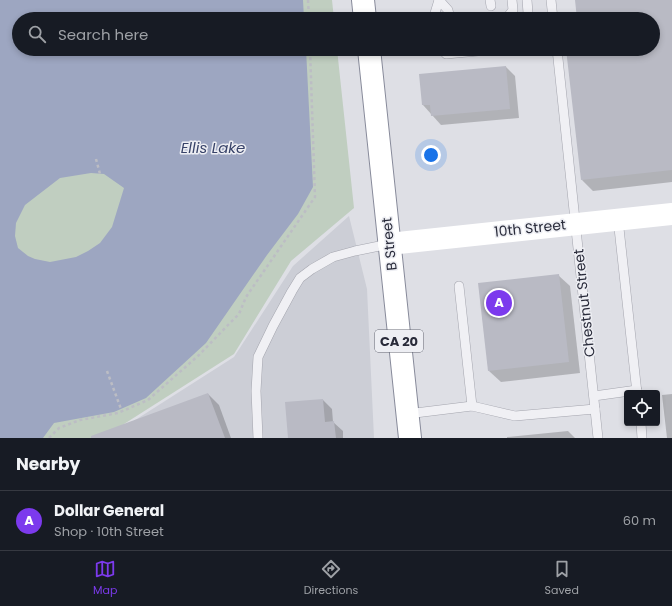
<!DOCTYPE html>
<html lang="en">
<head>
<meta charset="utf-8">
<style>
	body { margin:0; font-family:Poppins,sans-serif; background:#242831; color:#f1f3f6 }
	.controls { position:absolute; right:12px; bottom:12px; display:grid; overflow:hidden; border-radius:4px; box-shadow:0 2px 6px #0003 }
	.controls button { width:36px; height:36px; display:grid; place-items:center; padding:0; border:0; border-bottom:1px solid #363941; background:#171b24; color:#f1f3f6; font:20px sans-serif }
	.you { position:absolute; left:431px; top:155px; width:14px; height:14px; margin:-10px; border:3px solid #fff; border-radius:50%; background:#1a73e8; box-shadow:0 0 0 6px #1a73e833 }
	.badge { display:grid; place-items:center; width:26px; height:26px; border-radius:50%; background:#7c3aed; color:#fff; font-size:13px; font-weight:700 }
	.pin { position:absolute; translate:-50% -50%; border:2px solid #fff; box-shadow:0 1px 4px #0006 }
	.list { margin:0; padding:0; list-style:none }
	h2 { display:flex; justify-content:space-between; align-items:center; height:52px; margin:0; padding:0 16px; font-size:17px }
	h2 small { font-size:13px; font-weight:400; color:#9ea1a6 }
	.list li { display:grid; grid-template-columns:26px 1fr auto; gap:12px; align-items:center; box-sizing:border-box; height:60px; padding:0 16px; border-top:1px solid #363941 }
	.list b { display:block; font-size:15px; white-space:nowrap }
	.list p { margin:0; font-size:13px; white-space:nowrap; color:#9ea1a6 }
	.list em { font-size:13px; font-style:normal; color:#9ea1a6 }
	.icon { flex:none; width:22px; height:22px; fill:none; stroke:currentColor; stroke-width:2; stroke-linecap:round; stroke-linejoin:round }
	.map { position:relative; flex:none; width:672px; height:438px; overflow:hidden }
	.search { position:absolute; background:#171b24; box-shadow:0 2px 6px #0003; left:12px; right:12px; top:12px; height:44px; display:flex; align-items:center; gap:10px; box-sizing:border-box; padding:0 14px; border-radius:22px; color:#9ea1a6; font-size:15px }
	.sheet { height:112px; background:#171b24 }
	nav { display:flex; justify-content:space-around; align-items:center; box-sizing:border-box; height:56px; border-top:1px solid #363941; background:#171b24; font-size:11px; color:#9ea1a6 }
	nav a { display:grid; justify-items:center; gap:2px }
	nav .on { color:#7c3aed }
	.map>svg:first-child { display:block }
	.built { fill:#ccced6 }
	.green { fill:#c0cec0 }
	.water { fill:#9da6c1; fill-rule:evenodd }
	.shadow { fill:#0003 }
	.building { fill:#b9bac4 }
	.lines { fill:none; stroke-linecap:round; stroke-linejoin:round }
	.lane-casing { stroke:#a4a5ae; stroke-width:10 }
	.highway-casing { stroke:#878a9a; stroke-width:24 }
	.path { stroke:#bcbdc4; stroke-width:2.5; stroke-dasharray:3 3; stroke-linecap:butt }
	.lane { stroke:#f0f0f4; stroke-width:9 }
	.secondary { stroke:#fff; stroke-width:22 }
	.highway { stroke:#fff; stroke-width:22 }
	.labels { text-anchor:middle; stroke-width:3; stroke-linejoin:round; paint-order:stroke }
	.shield { fill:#edeef3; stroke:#646672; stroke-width:1 }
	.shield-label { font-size:13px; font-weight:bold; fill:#292b3a }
	.street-label { font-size:14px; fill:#292b3a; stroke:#edeef3 }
	.water-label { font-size:15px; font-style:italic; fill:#384369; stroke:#edeef3 }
</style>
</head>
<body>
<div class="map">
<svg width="672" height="438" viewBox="0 0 672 438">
	<rect width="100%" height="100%" fill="#dedfe5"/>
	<polygon class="built" points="349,216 367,289 374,438 107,438 234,357 293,266"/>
	<polygon class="green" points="0,0 332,0 334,19 19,19 19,49 337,49 354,208 291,261 234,354 102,438 0,438"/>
	<path class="water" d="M0 0H303L304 19H19V49H306L313 187 298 214 267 255 206 343 146 398 114 412 54 423 43 438H0ZM91 173 104 174 124 188 112 227 100 243 88 251 76 257 50 262 35 259 28 256 18 248 15 236 16 223 25 205 60 178Z"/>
	<g class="shadow">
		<polygon points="576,0 672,0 672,182 593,191 582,180 653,49 653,19 578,19"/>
		<polygon points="506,67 515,76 519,118 441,125 423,105"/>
		<polygon points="558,275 570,286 580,373 501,382 489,371"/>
		<polygon points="208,394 219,405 231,438 107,438"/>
		<polygon points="672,394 672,438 667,438 662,395"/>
		<polygon points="323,400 332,409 333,422 343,431 343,438 289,438"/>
		<polygon points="568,431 575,438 507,438 507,437"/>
	</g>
	<g class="building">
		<polygon points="575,0 672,0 672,170 581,180 566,49 653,49 653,19 577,19"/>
		<polygon points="506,66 510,109 431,116 430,105 422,105 419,74"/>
		<polygon points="559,274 569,362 488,371 478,283"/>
		<polygon points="208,393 225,438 91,438 91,436"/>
		<polygon points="323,399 325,422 334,421 336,438 288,438 285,402"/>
	</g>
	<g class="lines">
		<defs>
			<g id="lane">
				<polyline points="439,0 448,10 450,19"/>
				<polyline points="490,0 491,6"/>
				<polyline points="551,0 553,19"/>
				<polyline points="435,19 435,13 439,0"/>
				<polyline points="506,19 513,10 512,0"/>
				<polyline points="524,19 528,13 527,0"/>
				<polyline points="442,49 446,54 499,49"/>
				<polyline points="557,49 598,438"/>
				<polyline points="618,219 637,393"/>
				<polyline points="459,286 472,406"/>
				<polyline points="594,396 637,390"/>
				<polyline points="407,414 472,406 515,416 595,409"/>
				<polyline points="641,423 642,438"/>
				<polyline points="258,438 256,391 258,357 273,326 292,291 300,278 312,269 333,257 355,251 389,244"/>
			</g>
			<g id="highway">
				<polyline points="363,0 365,19"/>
				<polyline points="369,49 410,438"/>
			</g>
		</defs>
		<use href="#lane" class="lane-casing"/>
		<use href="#highway" class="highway-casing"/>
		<g class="path">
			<polyline points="308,0 309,19"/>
			<polyline points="96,159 100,174"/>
			<polyline points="107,371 121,409"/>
			<polyline points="49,438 59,428 80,420 118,413 148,400 199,355 228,325 239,314 246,297 315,197 310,49"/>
		</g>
		<use href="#lane" class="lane"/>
		<polyline class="secondary" points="389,244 672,214"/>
		<use href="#highway" class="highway"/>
	</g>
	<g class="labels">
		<rect class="shield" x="375" y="330" width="48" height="22" rx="3"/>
		<g class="shield-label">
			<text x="399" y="346">CA 20</text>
		</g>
		<g class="street-label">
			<text transform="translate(530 228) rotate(-6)" y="5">10th Street</text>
			<text transform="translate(389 244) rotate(-96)" y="5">B Street</text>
			<text transform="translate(584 303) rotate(-96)" y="5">Chestnut Street</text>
		</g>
		<g class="water-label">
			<text x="213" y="153">Ellis Lake</text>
		</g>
	</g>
</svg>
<div class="controls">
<button><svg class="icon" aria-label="locate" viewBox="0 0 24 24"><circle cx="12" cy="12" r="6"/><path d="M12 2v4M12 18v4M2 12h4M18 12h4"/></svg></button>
</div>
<div class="you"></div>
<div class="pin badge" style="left:499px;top:303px">A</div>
<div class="search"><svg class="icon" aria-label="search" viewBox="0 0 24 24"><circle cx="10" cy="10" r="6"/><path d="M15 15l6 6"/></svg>Search here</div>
</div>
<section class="sheet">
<h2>Nearby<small></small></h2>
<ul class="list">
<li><span class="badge">A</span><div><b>Dollar General</b><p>Shop · 10th Street</p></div><em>60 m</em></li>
</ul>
</section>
<nav>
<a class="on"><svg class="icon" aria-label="map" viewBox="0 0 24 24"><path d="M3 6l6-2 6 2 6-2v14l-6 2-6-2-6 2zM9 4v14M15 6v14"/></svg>Map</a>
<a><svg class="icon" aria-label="directions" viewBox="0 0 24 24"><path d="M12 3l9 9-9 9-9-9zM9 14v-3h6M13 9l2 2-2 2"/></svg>Directions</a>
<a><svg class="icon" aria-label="saved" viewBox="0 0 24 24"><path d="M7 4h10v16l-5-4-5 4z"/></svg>Saved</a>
</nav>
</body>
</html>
